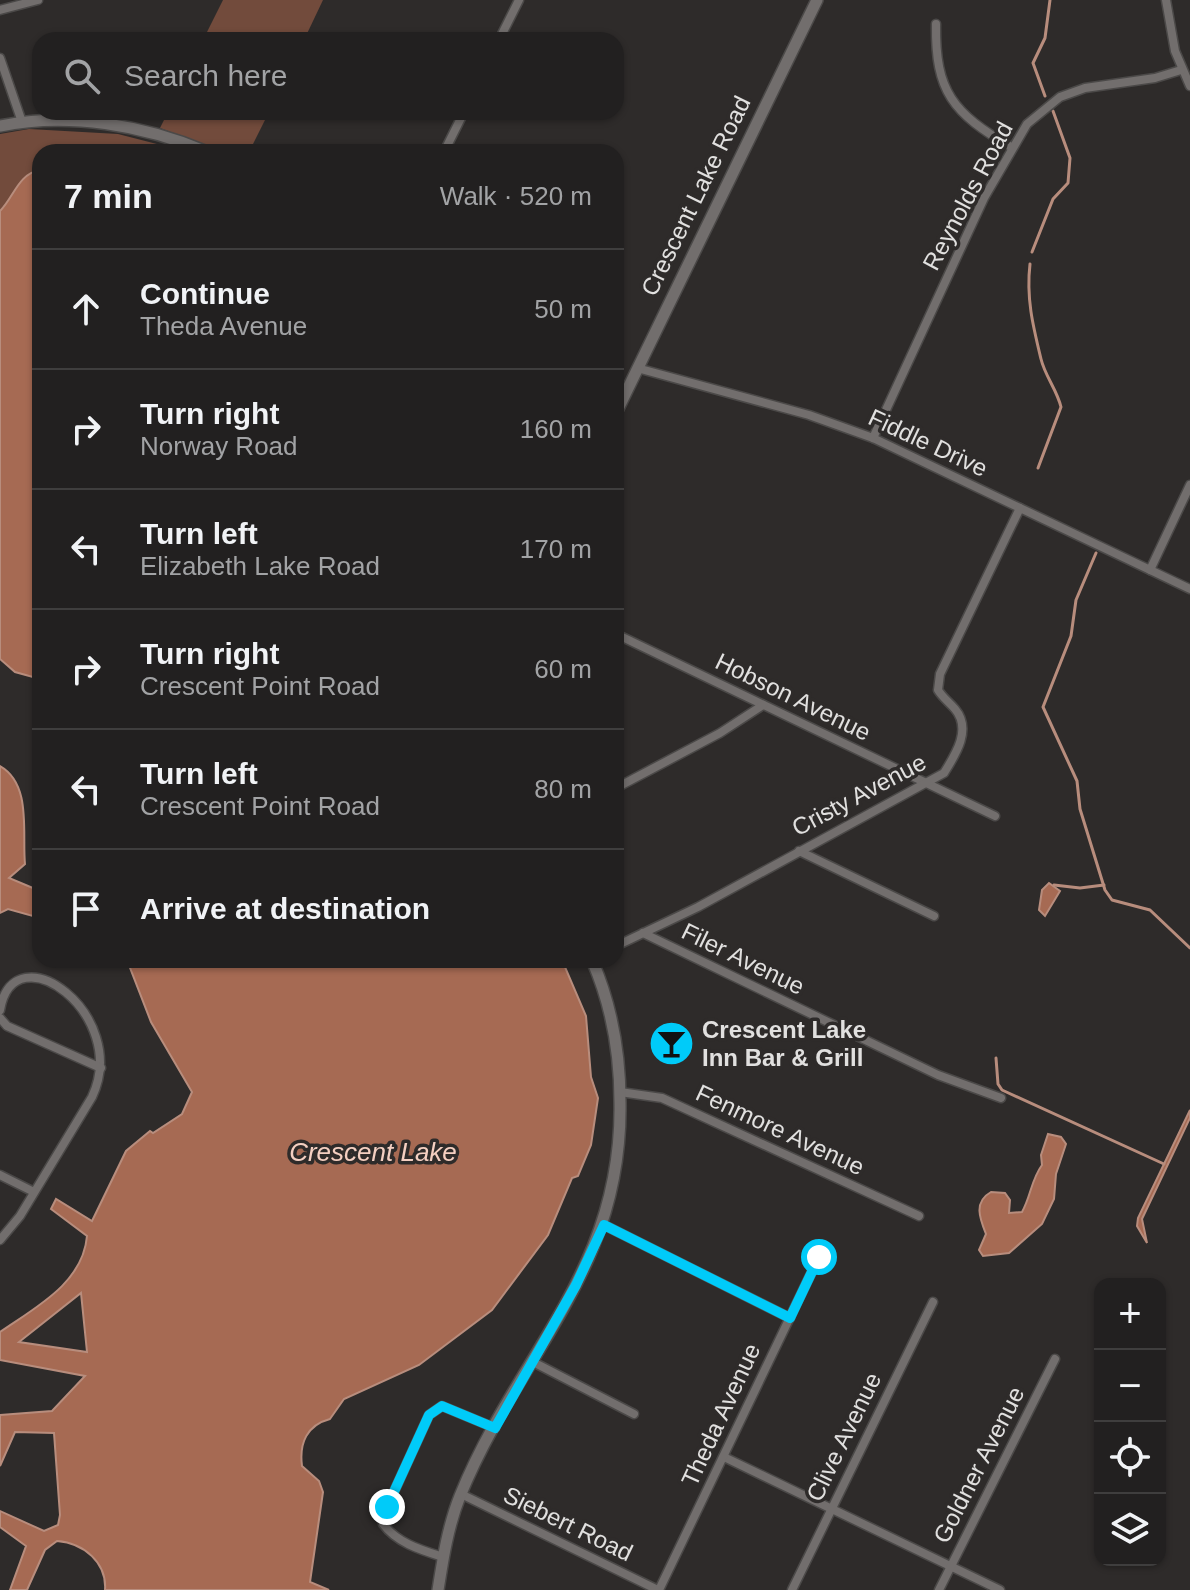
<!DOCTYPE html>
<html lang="en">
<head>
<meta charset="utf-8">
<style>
	body { margin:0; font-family:Arial,sans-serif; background:#2a2829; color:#f1f3f6 }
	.controls { position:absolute; right:24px; bottom:24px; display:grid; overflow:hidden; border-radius:16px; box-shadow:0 2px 6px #0004 }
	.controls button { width:72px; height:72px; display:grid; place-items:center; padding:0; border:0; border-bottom:2px solid #3f3e3e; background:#222020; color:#f1f3f6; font:40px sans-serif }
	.stop { position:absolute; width:24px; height:24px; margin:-18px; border:6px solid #00cbf9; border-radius:50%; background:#fff }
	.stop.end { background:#00cbf9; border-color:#fff; box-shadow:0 2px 8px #0008 }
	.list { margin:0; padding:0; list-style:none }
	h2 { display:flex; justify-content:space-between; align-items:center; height:104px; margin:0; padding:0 32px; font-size:34px }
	h2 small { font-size:26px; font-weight:400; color:#a2a3a5 }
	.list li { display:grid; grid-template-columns:52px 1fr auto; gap:24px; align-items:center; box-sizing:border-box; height:120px; padding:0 32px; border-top:2px solid #3f3e3e }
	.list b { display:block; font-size:30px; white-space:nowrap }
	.list p { margin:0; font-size:26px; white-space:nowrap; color:#a2a3a5 }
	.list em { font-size:26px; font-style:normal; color:#a2a3a5 }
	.icon { flex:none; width:44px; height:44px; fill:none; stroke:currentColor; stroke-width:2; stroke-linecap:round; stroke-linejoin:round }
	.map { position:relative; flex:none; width:1190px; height:1590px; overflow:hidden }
	.search { position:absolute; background:#222020; box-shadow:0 2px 6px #0004; left:32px; top:32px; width:592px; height:88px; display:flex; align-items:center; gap:20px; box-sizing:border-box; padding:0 28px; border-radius:24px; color:#a2a3a5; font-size:30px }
	.panel { position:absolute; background:#222020; box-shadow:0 2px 6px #0004; left:32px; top:144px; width:592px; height:824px; border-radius:24px }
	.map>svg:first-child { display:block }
	.green { fill:#724b3c }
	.water { fill:#a66a53; stroke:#b88d7d; stroke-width:2; fill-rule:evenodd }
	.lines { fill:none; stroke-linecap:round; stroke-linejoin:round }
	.stream { stroke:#b88d7d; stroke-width:3 }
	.street-casing { stroke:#4b4948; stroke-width:11 }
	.secondary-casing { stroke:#4b4948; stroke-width:14 }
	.street { stroke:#726e6d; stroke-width:8 }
	.secondary { stroke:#726e6d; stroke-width:11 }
	.route { stroke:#00cbf9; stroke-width:10 }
	.labels { text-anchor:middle; stroke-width:7; stroke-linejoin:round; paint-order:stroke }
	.street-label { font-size:24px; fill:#e1e0df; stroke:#2e2b2a }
	.poi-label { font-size:24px; font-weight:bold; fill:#e1e0df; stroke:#2e2b2a; text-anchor:start }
	.water-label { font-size:26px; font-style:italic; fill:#f4cfc1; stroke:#2e2b2a }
</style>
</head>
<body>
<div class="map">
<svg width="1190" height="1590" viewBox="0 0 1190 1590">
	<rect width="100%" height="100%" fill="#2e2b2a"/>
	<g class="green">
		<polygon points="223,0 323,0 304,40 203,40"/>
		<polygon points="168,112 269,112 249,152 224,152 160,128"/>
		<path d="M29 129 118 134 188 152H40V170C18 174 14 197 0 211V134Z"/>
	</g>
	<g class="water">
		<path d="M40 170V679L15 672 0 659V211C14 197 18 174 40 170Z"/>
		<path d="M0 766C32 784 22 833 25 864L9 878 40 891V918L8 909 0 913Z"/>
		<polygon points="1049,883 1060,891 1045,916 1039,910 1042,890"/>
		<path d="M127 960H562L586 1016 591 1077 598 1098 591 1145 578 1176 572 1178 548 1235 492 1310 419 1365 344 1399 330 1419C307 1425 299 1443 302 1466L319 1481 323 1492 310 1582 329 1590H105C107 1563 84 1543 57 1541L45 1550 27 1590H10L26 1546 0 1527V1511L44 1531 58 1525 60 1515 54 1433 15 1432 0 1466V1415L52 1411 85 1376 0 1360V1332C36 1307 83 1283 87 1236L51 1209 56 1199 92 1221 126 1151 150 1131 153 1133 182 1114 192 1092 151 1022ZM81 1293 87 1352 19 1342Z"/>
		<polygon points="1190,1110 1190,1118 1142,1219 1147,1243 1137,1226 1138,1218"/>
		<path d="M1048 1134 1061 1137 1066 1144 1056 1174 1054 1199 1042 1224 1009 1253 983 1256 979 1250 986 1234C980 1219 973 1202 991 1192L1005 1193 1010 1200 1009 1213 1022 1212C1031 1196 1031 1180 1042 1165L1041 1155Z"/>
	</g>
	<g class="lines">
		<g class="stream">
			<polyline points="1045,96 1033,63 1045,38 1050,0"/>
			<polyline points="1032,252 1053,199 1068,183 1070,158 1053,111"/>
			<path d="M1030 264C1026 298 1033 326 1041 359 1045 376 1057 390 1061 407L1038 468"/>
			<polyline points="1096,553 1076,600 1071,636 1043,707 1077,781 1080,809 1105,890 1112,900 1150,910 1190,948"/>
			<polyline points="1054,885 1080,888 1104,885"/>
			<polyline points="996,1058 998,1084 1002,1090 1164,1164"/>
		</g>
		<defs>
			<g id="street">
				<polyline points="1166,0 1175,51 1190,86"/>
				<polyline points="0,10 38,0"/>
				<path d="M936 24C935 92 953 113 1011 147"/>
				<polyline points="499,40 519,0"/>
				<polyline points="0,58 22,122"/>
				<polyline points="444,152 464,112"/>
				<polyline points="637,368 809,415 873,438 1190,589"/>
				<polyline points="873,438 984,198 1027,124 1060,97 1085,88 1155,78 1181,70"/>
				<polyline points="1150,570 1190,485"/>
				<polyline points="616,634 995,816"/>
				<polyline points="616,788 720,733 763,705"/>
				<polyline points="799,851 934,916"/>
				<polyline points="643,933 938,1075 1001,1098"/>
				<path d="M616 946 698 907 944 773C956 754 972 729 955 709 949 702 943 698 938 690L940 674 1020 508"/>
				<path d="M0 1010C14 929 131 1015 92 1097L20 1216 0 1240"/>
				<polyline points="0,1018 7,1026 101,1068"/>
				<polyline points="620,1092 662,1098 919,1216"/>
				<polyline points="0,1175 34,1192"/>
				<polyline points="604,1225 790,1318"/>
				<polyline points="533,1362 634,1414"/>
				<polyline points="724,1457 1000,1590"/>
				<polyline points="461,1494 658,1590"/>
				<path d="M443 1557C421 1550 397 1543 383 1524L387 1507 429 1415 442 1406 495 1428"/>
				<polyline points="659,1590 819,1257"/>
				<polyline points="792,1590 933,1302"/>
				<polyline points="939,1590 1055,1359"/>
			</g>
			<g id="secondary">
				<path d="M0 126C68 112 144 125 207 152"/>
				<polyline points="616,413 817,0"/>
				<path d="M438 1590C443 1558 448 1526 460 1496 518 1353 623 1271 620 1102 620 1053 612 1006 592 960"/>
			</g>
		</defs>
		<use href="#street" class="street-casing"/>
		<use href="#secondary" class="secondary-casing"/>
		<use href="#street" class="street"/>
		<use href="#secondary" class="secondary"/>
	</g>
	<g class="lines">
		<polyline class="route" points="387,1507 429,1415 442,1406 495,1428 576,1285 604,1225 790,1318 819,1257"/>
	</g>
	<defs>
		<symbol id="bar-disc" viewBox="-11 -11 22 22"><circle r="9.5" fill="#00cbf9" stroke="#2e2b2a"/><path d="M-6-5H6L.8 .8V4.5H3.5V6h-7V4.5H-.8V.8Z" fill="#111"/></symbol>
	</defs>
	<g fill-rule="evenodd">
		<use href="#bar-disc" x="646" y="1018" width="51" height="51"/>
	</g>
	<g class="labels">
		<g class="street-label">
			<text transform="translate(696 196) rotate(-64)" y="8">Crescent Lake Road</text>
			<text transform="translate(968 196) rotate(-62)" y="8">Reynolds Road</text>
			<text transform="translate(928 443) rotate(25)" y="8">Fiddle Drive</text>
			<text transform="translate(793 697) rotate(26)" y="8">Hobson Avenue</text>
			<text transform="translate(859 795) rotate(-28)" y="8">Cristy Avenue</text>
			<text transform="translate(743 959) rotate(26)" y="8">Filer Avenue</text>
			<text transform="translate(780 1130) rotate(25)" y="8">Fenmore Avenue</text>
			<text transform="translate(721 1415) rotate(-65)" y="8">Theda Avenue</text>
			<text transform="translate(844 1437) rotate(-64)" y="8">Clive Avenue</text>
			<text transform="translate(979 1465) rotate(-63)" y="8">Goldner Avenue</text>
			<text transform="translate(568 1524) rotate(26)" y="8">Siebert Road</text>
		</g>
		<g class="poi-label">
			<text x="702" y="1038">Crescent Lake<tspan x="702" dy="28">Inn Bar &amp; Grill</tspan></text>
		</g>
		<g class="water-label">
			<text x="373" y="1161">Crescent Lake</text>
		</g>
	</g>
</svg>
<div class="controls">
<button>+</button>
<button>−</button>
<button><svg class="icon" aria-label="locate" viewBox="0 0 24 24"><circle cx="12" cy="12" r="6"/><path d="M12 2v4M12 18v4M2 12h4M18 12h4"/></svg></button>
<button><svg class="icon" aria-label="layers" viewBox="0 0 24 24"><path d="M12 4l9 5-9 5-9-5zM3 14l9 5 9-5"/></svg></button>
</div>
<div class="stop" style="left:819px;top:1257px"></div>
<div class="stop end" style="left:387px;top:1507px"></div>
<div class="search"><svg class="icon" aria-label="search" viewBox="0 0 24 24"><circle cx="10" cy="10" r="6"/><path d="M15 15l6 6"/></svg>Search here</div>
<section class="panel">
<h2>7 min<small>Walk · 520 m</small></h2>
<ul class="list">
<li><svg class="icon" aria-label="ahead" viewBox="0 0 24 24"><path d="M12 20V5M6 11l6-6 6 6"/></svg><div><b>Continue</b><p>Theda Avenue</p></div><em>50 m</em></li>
<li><svg class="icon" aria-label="right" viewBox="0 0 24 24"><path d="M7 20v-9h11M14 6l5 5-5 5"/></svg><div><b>Turn right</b><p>Norway Road</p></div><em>160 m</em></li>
<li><svg class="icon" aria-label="left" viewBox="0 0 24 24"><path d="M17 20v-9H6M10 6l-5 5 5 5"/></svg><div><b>Turn left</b><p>Elizabeth Lake Road</p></div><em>170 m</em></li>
<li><svg class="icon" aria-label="right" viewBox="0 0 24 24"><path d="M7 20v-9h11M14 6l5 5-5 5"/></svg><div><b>Turn right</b><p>Crescent Point Road</p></div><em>60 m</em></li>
<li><svg class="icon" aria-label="left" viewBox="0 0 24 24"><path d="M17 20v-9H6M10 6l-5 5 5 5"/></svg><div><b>Turn left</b><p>Crescent Point Road</p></div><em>80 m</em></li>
<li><svg class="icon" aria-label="arrive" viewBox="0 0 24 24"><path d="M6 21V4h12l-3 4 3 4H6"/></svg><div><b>Arrive at destination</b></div></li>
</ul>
</section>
</div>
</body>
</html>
